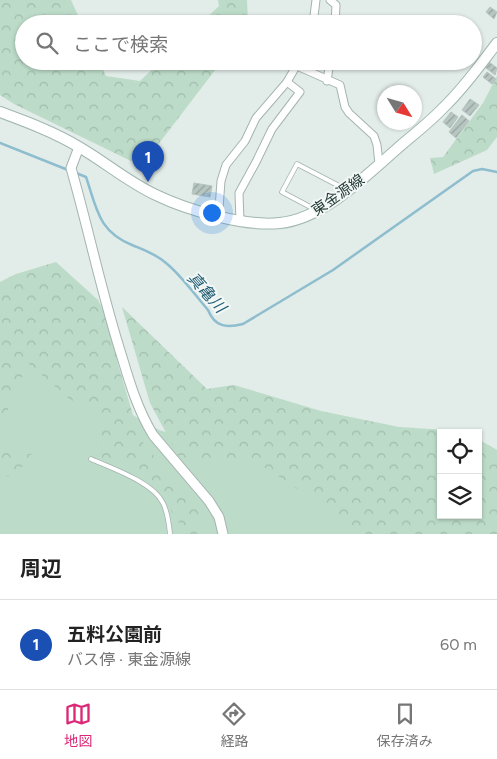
<!DOCTYPE html>
<html lang="ja">
<head>
<meta charset="utf-8">
<style>
	body { margin:0; font-family:Figtree,"Noto Sans JP",sans-serif; background:#f2f2f2; color:#222 }
	.controls { position:absolute; right:15px; bottom:15px; display:grid; overflow:hidden; border-radius:0px; box-shadow:0 1px 4px #0004 }
	.controls button { width:45px; height:45px; display:grid; place-items:center; padding:0; border:0; border-bottom:1px solid #e0e0e0; background:#fff; color:#222; font:25px sans-serif }
	.compass { position:absolute; left:377px; top:85px; width:45px; height:45px; border-radius:50%; background:#fff; box-shadow:0 1px 4px #0004; rotate:127deg }
	.you { position:absolute; left:211px; top:212px; width:18px; height:18px; margin:-12px; border:4px solid #fff; border-radius:50%; background:#1a73e8; box-shadow:0 0 0 8px #1a73e833 }
	.badge { display:grid; place-items:center; width:32px; height:32px; border-radius:50%; background:#db2777; color:#fff; font-size:16px; font-weight:700 }
	.pin { position:absolute; translate:-50% -41px; filter:drop-shadow(0 1px 2px #0008) }
	.pin::after { content:''; position:absolute; top:26px; width:18px; height:15px; background:inherit; clip-path:polygon(0 0,100% 0,50% 100%) }
	.list { margin:0; padding:0; list-style:none }
	h2 { display:flex; justify-content:space-between; align-items:center; height:65px; margin:0; padding:0 20px; font-size:21px }
	h2 small { font-size:16px; font-weight:400; color:#767676 }
	.list li { display:grid; grid-template-columns:32px 1fr auto; gap:15px; align-items:center; box-sizing:border-box; height:90px; padding:0 20px; border-top:1px solid #e0e0e0 }
	.list b { display:block; font-size:19px; white-space:nowrap }
	.list p { margin:0; font-size:16px; white-space:nowrap; color:#767676 }
	.list em { font-size:16px; font-style:normal; color:#767676 }
	.icon { flex:none; width:28px; height:28px; fill:none; stroke:currentColor; stroke-width:2; stroke-linecap:round; stroke-linejoin:round }
	.map { position:relative; flex:none; width:497px; height:534px; overflow:hidden }
	.search { position:absolute; background:#fff; box-shadow:0 1px 4px #0004; left:15px; right:15px; top:15px; height:55px; display:flex; align-items:center; gap:12px; box-sizing:border-box; padding:0 18px; border-radius:28px; color:#767676; font-size:19px }
	.sheet { height:155px; background:#fff }
	nav { display:flex; justify-content:space-around; align-items:center; box-sizing:border-box; height:70px; border-top:1px solid #e0e0e0; background:#fff; font-size:14px; color:#767676 }
	nav a { display:grid; justify-items:center; gap:2px }
	nav .on { color:#db2777 }
	.map>svg:first-child { display:block }
	.green { fill:#bcdbc8 }
	.forest { fill:url(#forest-crowns) }
	.lines { fill:none; stroke-linecap:round; stroke-linejoin:round }
	.stream { stroke:#8dbdce; stroke-width:2.5 }
	.building { fill:url(#building-hatch); stroke:#b5c5c0 }
	.service-casing { stroke:#a5b4b0; stroke-width:5.5 }
	.minor-casing { stroke:#a5b4b0; stroke-width:9 }
	.tertiary-casing { stroke:#a5b4b0; stroke-width:11 }
	.secondary-casing { stroke:#a1b7b1; stroke-width:12 }
	.service { stroke:#fff; stroke-width:4 }
	.minor { stroke:#fff; stroke-width:7 }
	.tertiary { stroke:#fff; stroke-width:9 }
	.secondary { stroke:#fff; stroke-width:10 }
	.labels { text-anchor:middle; stroke-width:4; stroke-linejoin:round; paint-order:stroke }
	.street-label { font-size:15px; fill:#233c38; stroke:#f3f8f6 }
	.water-label { font-size:16px; font-style:italic; fill:#215e74; stroke:#f3f8f6 }
</style>
</head>
<body>
<div class="map">
<svg width="497" height="534" viewBox="0 0 497 534">
	<defs>
		<pattern id="forest-crowns" width="20" height="18" patternUnits="userSpaceOnUse" patternTransform="scale(1.25)"><rect width="20" height="18" fill="#bcdbc8"/><path d="M2 6a3 3 0 1 1 6 0M12 15a3 3 0 1 1 6 0" fill="none" stroke="#a1bdad"/></pattern>
		<pattern id="building-hatch" width="6" height="6" patternUnits="userSpaceOnUse" patternTransform="scale(1.25)"><rect width="6" height="6" fill="#b8c6c2"/><path d="M-1 1l2-2M0 6l6-6M5 7l2-2" fill="none" stroke="#95a29f"/></pattern>
	</defs>
	<rect width="100%" height="100%" fill="#e2ece8"/>
	<polygon class="green" points="18,350 159,430 307,475 487,534 0,534 0,378"/>
	<g class="forest">
		<polygon points="0,0 71,0 82,24 24,24 24,61 99,61 106,76 140,81 161,61 222,61 157,146 131,161 14,104 0,95"/>
		<polygon points="218,0 247,0 248,24 200,24 219,6"/>
		<polygon points="497,76 497,137 487,150 434,174 430,158 443,157 483,103"/>
		<polygon points="56,262 98,300 110,323 118,364 140,439 197,508 205,534 186,534 150,477 121,455 99,473 97,451 101,423 87,406 69,399 28,363 0,428 0,282 16,274"/>
		<polygon points="122,307 207,389 234,385 321,411 399,427 462,431 466,433 441,433 441,515 478,515 478,439 497,450 497,534 366,534 261,465 179,457 150,403"/>
		<polygon points="0,442 33,455 12,478 0,473"/>
	</g>
	<g class="lines">
		<g class="stream">
			<polyline points="0,143 68,170"/>
			<path d="M76 173 86 177C97 209 98 231 132 245 144 250 156 254 166 263 181 275 195 295 208 310 215 327 226 328 243 324L333 270 473 171 482 169 497 172"/>
		</g>
	</g>
	<g class="building">
		<polygon points="490,7 497,12 494,19 486,12"/>
		<polygon points="489,62 497,68 495,75 485,67"/>
		<polygon points="487,72 496,79 492,84 483,77"/>
		<polygon points="470,99 479,105 470,116 462,110"/>
		<polygon points="451,112 458,117 450,128 443,122"/>
		<polygon points="462,115 469,121 456,138 449,132"/>
		<polygon points="194,183 212,186 210,197 192,194"/>
	</g>
	<g class="lines">
		<defs>
			<g id="service">
				<polyline points="316,210 282,192 297,164 347,190"/>
				<path d="M91 459C111 468 153 482 163 503 168 513 169 524 170 534"/>
			</g>
			<g id="minor">
				<polyline points="330,0 336,5 335,24"/>
				<polyline points="313,24 316,0"/>
				<polyline points="297,66 340,85 345,107 349,113 374,136 377,145 379,164"/>
				<polyline points="327,81 330,61"/>
				<polyline points="216,215 219,208 221,181 226,165 245,141 256,118 287,82 299,61"/>
				<polyline points="240,221 239,193 256,162 272,129 300,92 287,82"/>
			</g>
			<path id="tertiary" d="M79 147 71 168C89 231 102 295 122 357 130 384 138 410 153 435L209 501 219 517 223 534"/>
			<path id="secondary" d="M0 112C27 122 54 132 79 147 105 162 128 182 156 195 187 210 245 227 280 223 323 219 367 175 399 147 414 134 430 122 444 107 464 88 480 65 497 43"/>
		</defs>
		<use href="#service" class="service-casing"/>
		<use href="#minor" class="minor-casing"/>
		<use href="#tertiary" class="tertiary-casing"/>
		<use href="#secondary" class="secondary-casing"/>
		<use href="#service" class="service"/>
		<use href="#minor" class="minor"/>
		<use href="#tertiary" class="tertiary"/>
		<use href="#secondary" class="secondary"/>
	</g>
	<g class="labels">
		<g class="street-label">
			<text transform="translate(338 195) rotate(-35)" y="5">東金源線</text>
		</g>
		<g class="water-label">
			<text transform="translate(207 292) rotate(48)" y="6">真亀川</text>
		</g>
	</g>
</svg>
<div class="controls">
<button><svg class="icon" aria-label="locate" viewBox="0 0 24 24"><circle cx="12" cy="12" r="6"/><path d="M12 2v4M12 18v4M2 12h4M18 12h4"/></svg></button>
<button><svg class="icon" aria-label="layers" viewBox="0 0 24 24"><path d="M12 4l9 5-9 5-9-5zM3 14l9 5 9-5"/></svg></button>
</div>
<svg class="compass" viewBox="-18 -18 36 36"><path d="M0-13l5 13h-10z" fill="#e53935"/><path d="M0 13l5-13h-10z" fill="#767676"/></svg>
<div class="you"></div>
<div class="pin badge" style="left:148px;top:182px;background:#1a4fb4">1</div>
<div class="search"><svg class="icon" aria-label="search" viewBox="0 0 24 24"><circle cx="10" cy="10" r="6"/><path d="M15 15l6 6"/></svg>ここで検索</div>
</div>
<section class="sheet">
<h2>周辺<small></small></h2>
<ul class="list">
<li><span class="badge" style="background:#1a4fb4">1</span><div><b>五料公園前</b><p>バス停 · 東金源線</p></div><em>60 m</em></li>
</ul>
</section>
<nav>
<a class="on"><svg class="icon" aria-label="map" viewBox="0 0 24 24"><path d="M3 6l6-2 6 2 6-2v14l-6 2-6-2-6 2zM9 4v14M15 6v14"/></svg>地図</a>
<a><svg class="icon" aria-label="directions" viewBox="0 0 24 24"><path d="M12 3l9 9-9 9-9-9zM9 14v-3h6M13 9l2 2-2 2"/></svg>経路</a>
<a><svg class="icon" aria-label="saved" viewBox="0 0 24 24"><path d="M7 4h10v16l-5-4-5 4z"/></svg>保存済み</a>
</nav>
</body>
</html>
